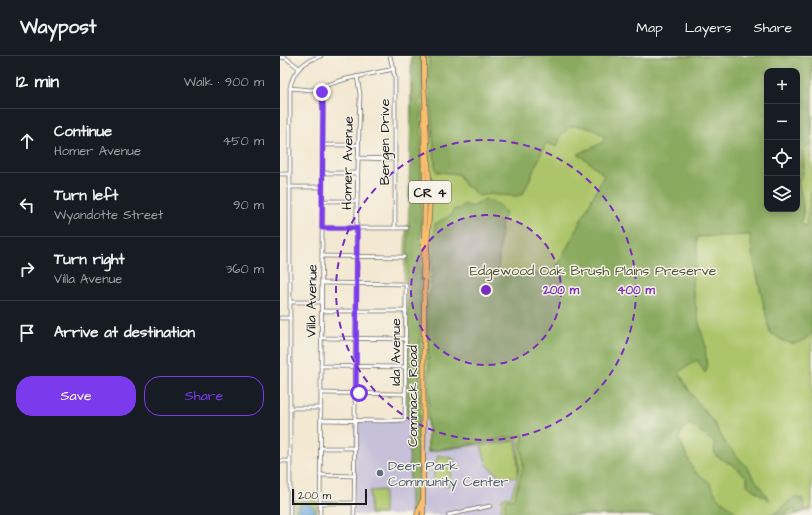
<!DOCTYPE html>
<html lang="en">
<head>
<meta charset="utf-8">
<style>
	body { margin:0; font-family:"Architects Daughter",sans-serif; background:#20242c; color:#f1f3f6 }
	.controls { position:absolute; right:12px; top:12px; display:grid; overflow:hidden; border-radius:8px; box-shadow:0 2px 10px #0003 }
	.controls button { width:36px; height:36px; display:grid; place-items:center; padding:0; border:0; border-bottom:1px solid #363941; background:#171b24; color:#f1f3f6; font:20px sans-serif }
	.scale { position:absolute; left:12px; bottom:10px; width:75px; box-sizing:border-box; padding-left:4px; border:2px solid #1c1c1c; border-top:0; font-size:11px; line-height:14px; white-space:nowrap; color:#1c1c1c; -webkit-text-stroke:3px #f7f3e8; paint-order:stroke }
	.stop { position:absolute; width:12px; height:12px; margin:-9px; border:3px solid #7c3aed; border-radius:50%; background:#fff }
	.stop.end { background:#7c3aed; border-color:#fff; box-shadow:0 1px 4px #0008 }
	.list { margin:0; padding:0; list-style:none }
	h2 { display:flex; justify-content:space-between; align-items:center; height:52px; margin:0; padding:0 16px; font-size:17px }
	h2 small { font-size:13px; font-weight:400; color:#9ea1a6 }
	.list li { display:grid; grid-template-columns:26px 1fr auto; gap:12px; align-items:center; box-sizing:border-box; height:64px; padding:0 16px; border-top:1px solid #363941 }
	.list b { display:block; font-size:15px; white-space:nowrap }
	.list p { margin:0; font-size:13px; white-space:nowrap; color:#9ea1a6 }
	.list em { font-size:13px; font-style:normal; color:#9ea1a6 }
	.actions { display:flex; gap:8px; padding:12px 16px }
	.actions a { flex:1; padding:9px 0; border:1px solid #7c3aed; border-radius:16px; text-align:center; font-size:14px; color:#7c3aed }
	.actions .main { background:#7c3aed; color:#fff }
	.icon { flex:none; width:22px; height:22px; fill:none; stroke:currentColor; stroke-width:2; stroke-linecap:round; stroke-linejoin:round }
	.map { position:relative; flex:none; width:532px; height:459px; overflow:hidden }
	header { display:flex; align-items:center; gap:24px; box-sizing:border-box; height:56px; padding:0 20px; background:#171b24; border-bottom:1px solid #363941 }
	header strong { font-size:19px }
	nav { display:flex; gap:22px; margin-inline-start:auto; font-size:14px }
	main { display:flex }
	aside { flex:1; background:#171b24 }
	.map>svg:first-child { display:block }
	.industrial { fill:#c6c0d9 }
	.green { fill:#adc56a; stroke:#647043; fill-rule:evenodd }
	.forest { fill:#8aaa5e; stroke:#53633d; fill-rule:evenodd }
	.water { fill:#66a2d7; stroke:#415f7a }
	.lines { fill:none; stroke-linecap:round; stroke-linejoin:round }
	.minor-casing { stroke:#67635c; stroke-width:4.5 }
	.major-casing { stroke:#67635c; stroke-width:5.5 }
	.minor { stroke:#fff; stroke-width:3 }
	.major { stroke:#fbbe6e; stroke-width:4 }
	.route { stroke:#7c3aed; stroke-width:5 }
	.ring { fill:none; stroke:#7b2cbf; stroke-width:2; stroke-dasharray:7 5 }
	.service-dot { fill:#5c6f8a; stroke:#f7f3e8; stroke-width:1.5 }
	.labels { text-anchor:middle; stroke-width:3; stroke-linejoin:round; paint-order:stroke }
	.shield { fill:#f7f3e8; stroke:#5e5c59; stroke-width:1 }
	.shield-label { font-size:13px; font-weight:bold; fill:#1c1c1c }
	.street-label { font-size:14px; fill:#1c1c1c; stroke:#f7f3e8 }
	.park-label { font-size:14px; fill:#4f5737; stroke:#f7f3e8 }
	.service-label { font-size:14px; fill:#4e5e75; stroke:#f7f3e8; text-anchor:start }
	.centre { fill:#7b2cbf; stroke:#f7f3e8; stroke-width:2 }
	.ring-label { font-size:12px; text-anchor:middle; font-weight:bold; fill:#7b2cbf; stroke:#f7f3e8; stroke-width:3; stroke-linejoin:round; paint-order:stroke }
</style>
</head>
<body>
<header>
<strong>Waypost</strong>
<nav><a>Map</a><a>Layers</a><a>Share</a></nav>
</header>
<main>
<aside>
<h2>12 min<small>Walk · 900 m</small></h2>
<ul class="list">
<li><svg class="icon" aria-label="ahead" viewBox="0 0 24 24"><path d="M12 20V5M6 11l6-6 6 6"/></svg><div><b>Continue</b><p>Homer Avenue</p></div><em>450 m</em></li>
<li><svg class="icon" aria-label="left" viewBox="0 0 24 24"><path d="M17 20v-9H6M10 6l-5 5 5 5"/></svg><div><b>Turn left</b><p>Wyandotte Street</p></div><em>90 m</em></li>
<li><svg class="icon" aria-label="right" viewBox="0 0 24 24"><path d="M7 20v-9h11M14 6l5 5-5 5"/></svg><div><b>Turn right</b><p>Villa Avenue</p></div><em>360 m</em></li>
<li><svg class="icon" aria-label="arrive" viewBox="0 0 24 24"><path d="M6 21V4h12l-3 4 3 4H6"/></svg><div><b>Arrive at destination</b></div></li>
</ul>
<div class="actions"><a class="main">Save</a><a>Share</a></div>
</aside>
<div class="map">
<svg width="532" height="459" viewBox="0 0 532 459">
	<rect width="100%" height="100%" fill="#f7f3e8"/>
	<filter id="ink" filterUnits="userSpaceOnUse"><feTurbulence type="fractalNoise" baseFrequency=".025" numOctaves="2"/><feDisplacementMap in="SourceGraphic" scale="8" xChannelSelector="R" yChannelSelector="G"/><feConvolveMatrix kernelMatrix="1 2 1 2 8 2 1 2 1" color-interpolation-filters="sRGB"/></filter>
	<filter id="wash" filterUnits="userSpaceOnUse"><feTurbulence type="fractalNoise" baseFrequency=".012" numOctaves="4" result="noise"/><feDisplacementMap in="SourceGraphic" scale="16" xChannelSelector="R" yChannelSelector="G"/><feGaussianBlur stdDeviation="0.9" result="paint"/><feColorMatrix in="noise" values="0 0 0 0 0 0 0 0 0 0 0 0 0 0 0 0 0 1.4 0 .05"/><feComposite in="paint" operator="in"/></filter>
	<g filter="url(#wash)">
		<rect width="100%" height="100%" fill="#f3e8d2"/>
		<polygon class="industrial" points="145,363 145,396 238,383 239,413 231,440 221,459 74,459 75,365"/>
		<g class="green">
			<path d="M131 0H532V454L514 459H221L222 442 231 440 237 422 218 419 207 409 201 390 236 385 238 412 237 421 239 413 238 383 147 396V362L129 361V225L124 224 126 170 130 169ZM487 15H517V153H487Z"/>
			<polygon points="158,399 174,403 168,430 152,426"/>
			<polygon points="104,434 104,458 90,458 90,435"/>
			<polygon points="37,444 37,459 15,459 14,445"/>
		</g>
		<g class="forest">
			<path d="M132 0H142L139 437 135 454 130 457 129 383C131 375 130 367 127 359V222Z"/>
			<path d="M149 0H532V89H529L523 93 524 111 522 121 518 125C520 135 527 157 520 166L526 171 532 130V277C526 284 516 290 506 286 500 284 497 279 490 277L472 197 470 179 417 181V198L412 228 419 267 425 288 427 312 425 317 417 304 399 316 410 336 434 367 446 388 466 410 490 445 467 429V421L451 408 436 400 434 395 435 387 410 368 402 373 399 383 414 415 429 426 437 441 453 454 457 459H225V446L227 444 234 442 243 411 241 387 244 379 151 395 148 394 149 317 146 249 150 235 152 219 155 168 171 159 173 154 180 152 184 148 189 150H195C207 138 217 147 226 157L222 164 218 214 221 218H269L275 215 324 119 309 106 298 98 322 87 325 82C315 72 304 70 291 70L281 79 277 91 266 87 243 138 237 140 215 139 212 138 198 140 194 137 192 133 185 130 178 118 157 116 155 110 149 19ZM487 15H517V153H487Z"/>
			<path d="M514 441 523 443 524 454 532 452 515 458V453L510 454 505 459H489C502 455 504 449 514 441Z"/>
		</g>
		<polygon class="water" points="23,447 28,447 34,452 35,455 33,459 18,459 18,451"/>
	</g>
	<g filter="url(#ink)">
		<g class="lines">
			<defs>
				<g id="minor">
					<polyline points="110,0 115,22 115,172"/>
					<polyline points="0,1 6,2 19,12"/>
					<polyline points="10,32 31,34 66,23 114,13"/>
					<polyline points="40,32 43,51 40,459"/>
					<polyline points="43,89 77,89"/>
					<polyline points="77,102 115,103"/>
					<polyline points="43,117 77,117"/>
					<polyline points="0,118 10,118"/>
					<polyline points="10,131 42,131"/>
					<polyline points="43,145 77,145"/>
					<polyline points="42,172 127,172"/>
					<polyline points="42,200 124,201"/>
					<polyline points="10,246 42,246"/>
					<polyline points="42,255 126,255"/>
					<polyline points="0,262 10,262"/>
					<polyline points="41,282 126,283"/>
					<polyline points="41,310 125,311"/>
					<polyline points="41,337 125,338"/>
					<polyline points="10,352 41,352"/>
					<polyline points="41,364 103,365 125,364 126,228 42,227"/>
					<polyline points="41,392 75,392"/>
					<polyline points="0,405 10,405"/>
					<polyline points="40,419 75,420"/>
					<polyline points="40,447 74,447"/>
					<path d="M10 459V32C13 14 24 5 41 0"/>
					<polyline points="74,459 77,145 80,38 77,20"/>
					<polyline points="168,459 210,450"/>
				</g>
				<g id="major">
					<polyline points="144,27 144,0"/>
					<polyline points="143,221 145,143 144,54"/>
					<polyline points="137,459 142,445"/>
					<polyline points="143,459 144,246 150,143 144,25"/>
				</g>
			</defs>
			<use href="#minor" class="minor-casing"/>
			<use href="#major" class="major-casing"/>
			<use href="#minor" class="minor"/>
			<use href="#major" class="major"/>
		</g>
	</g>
	<g class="lines" filter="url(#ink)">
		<polyline class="route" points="42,36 43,50 42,172 77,172 76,337 79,337"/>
	</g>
	<circle cx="206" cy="234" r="75" fill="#7b2cbf" fill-opacity=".12"/>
	<g class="ring">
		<circle cx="206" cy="234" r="75"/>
		<circle cx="206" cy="234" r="150"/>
	</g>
	<circle class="service-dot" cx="100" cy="417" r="4"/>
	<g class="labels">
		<rect class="shield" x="129" y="125" width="42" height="22" rx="3"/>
		<g class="shield-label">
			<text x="150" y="141">CR 4</text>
		</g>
		<g class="street-label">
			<text transform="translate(104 86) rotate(-90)" y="5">Bergen Drive</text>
			<text transform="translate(67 107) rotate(-89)" y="5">Homer Avenue</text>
			<text transform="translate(31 245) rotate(-89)" y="5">Villa Avenue</text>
			<text transform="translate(115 296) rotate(-90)" y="5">Ida Avenue</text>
			<text transform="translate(132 340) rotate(-90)" y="5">Commack Road</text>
		</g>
		<g class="park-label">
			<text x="313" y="219">Edgewood Oak Brush Plains Preserve</text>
		</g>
		<g class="service-label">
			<text x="108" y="414">Deer Park<tspan x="108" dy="16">Community Center</tspan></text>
		</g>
	</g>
	<circle cx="206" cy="234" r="6" class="centre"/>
	<g class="ring-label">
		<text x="281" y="238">200 m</text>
		<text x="356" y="238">400 m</text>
	</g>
</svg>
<div class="controls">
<button>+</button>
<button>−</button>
<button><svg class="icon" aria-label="locate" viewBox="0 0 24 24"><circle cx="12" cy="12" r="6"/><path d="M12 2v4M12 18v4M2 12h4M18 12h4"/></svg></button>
<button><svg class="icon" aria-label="layers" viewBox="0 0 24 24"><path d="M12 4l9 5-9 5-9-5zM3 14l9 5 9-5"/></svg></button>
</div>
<div class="scale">200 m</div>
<div class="stop" style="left:79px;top:337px"></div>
<div class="stop end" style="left:42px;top:36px"></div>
</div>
</main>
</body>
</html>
